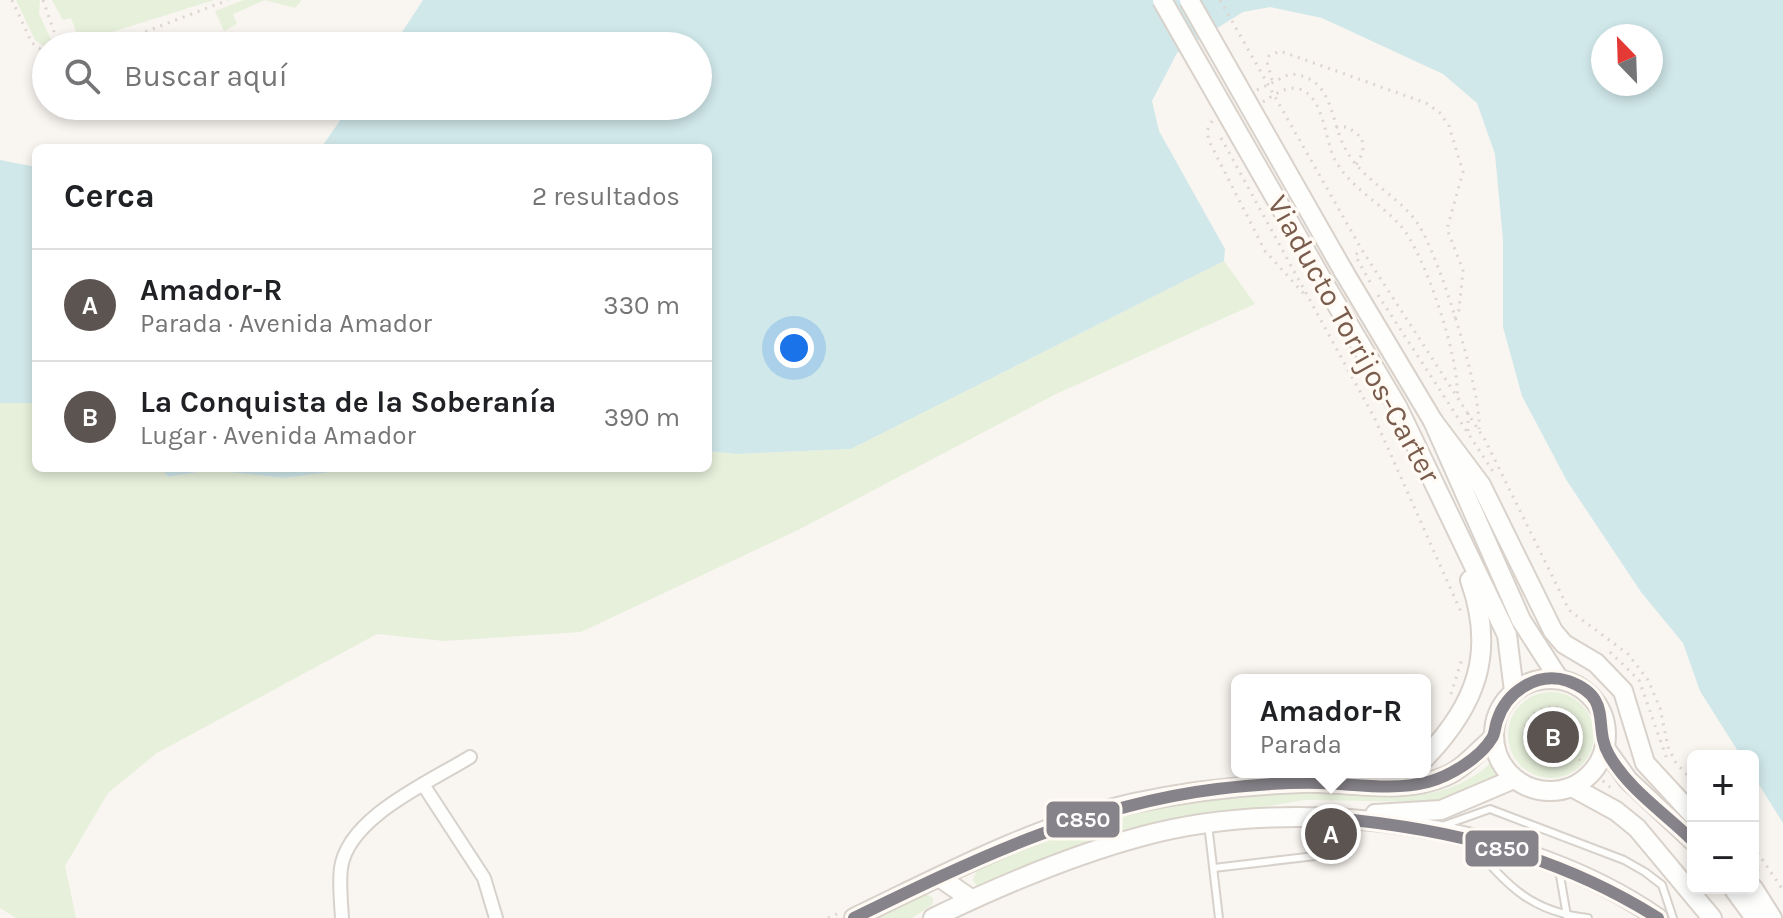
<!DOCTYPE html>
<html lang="es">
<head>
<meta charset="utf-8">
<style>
	body { margin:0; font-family:Karla,sans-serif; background:#f2f2f2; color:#202124 }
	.controls { position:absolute; right:24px; bottom:24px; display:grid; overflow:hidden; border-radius:12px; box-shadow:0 4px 12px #0003 }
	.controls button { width:72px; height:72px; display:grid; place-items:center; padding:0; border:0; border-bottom:2px solid #e0e0e0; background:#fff; color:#202124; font:40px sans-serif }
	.compass { position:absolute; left:1591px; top:24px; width:72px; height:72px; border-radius:50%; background:#fff; box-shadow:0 4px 12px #0003; rotate:337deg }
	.you { position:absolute; left:794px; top:348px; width:28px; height:28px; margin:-20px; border:6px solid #fff; border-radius:50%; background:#1a73e8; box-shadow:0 0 0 12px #1a73e833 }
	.badge { display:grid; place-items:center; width:52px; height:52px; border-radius:50%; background:#5c5450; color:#fff; font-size:26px; font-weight:700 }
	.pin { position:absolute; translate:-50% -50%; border:4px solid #fff; box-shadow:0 2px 8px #0006 }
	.popup { position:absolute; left:1231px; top:674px; width:200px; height:104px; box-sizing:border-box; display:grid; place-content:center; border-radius:12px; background:#fff; filter:drop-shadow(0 2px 6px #0005); font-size:26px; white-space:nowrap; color:#757577 }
	.popup b { font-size:30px; color:#202124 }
	.popup::after { content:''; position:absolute; left:50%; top:100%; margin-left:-16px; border:16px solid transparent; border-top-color:#fff }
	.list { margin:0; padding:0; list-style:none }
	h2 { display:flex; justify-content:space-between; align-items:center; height:104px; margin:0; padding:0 32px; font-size:34px }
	h2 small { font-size:26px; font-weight:400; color:#757577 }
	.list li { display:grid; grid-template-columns:52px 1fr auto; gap:24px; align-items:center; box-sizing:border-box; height:112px; padding:0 32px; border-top:2px solid #e0e0e0 }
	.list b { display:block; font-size:30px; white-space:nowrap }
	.list p { margin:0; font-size:26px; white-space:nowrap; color:#757577 }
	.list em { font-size:26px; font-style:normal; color:#757577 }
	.icon { flex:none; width:44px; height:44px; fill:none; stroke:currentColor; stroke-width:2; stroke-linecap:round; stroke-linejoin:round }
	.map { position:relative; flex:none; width:1783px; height:918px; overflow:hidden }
	.search { position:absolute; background:#fff; box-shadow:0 4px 12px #0003; left:32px; top:32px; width:680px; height:88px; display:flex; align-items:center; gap:20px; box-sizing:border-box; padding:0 28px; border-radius:44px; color:#757577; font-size:30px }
	.panel { position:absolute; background:#fff; box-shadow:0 4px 12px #0003; left:32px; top:144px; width:680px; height:328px; border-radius:12px }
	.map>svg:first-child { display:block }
	.green { fill:#e7f0db }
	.water { fill:#d0e8ea; fill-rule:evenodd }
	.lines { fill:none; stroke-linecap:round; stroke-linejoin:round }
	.lane-casing { stroke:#d7d1cb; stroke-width:10 }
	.street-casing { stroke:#d7d1cb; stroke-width:16 }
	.secondary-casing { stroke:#d9d2cb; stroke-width:22 }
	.path { stroke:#dcd5d0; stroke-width:3; stroke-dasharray:2 6; stroke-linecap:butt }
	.lane { stroke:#fefefd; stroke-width:6 }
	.street { stroke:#fefefd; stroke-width:12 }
	.secondary { stroke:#fefefd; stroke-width:18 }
	.secondary-bridge-casing { stroke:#d9d2cb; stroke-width:22; stroke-linecap:butt }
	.path-bridge { stroke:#dcd5d0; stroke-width:3; stroke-dasharray:2 6; stroke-linecap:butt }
	.secondary-bridge { stroke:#fefefd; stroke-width:18 }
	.bus-1-casing { stroke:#fffaf3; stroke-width:18 }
	.bus-1 { stroke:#87838a; stroke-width:12 }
	.labels { text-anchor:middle; stroke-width:7; stroke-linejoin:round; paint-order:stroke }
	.street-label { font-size:30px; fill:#7a5c4d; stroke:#fffaf3 }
	.line-badge { stroke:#fffaf3; stroke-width:3 }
	.badge-label { font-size:22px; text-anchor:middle; font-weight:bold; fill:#fff }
</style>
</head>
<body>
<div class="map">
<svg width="1783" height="918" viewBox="0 0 1783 918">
	<rect width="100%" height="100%" fill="#f9f5f0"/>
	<g class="green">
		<polygon points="16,0 40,0 39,14 54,46 46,48 35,40"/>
		<polygon points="52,0 214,0 80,42 71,18 63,20"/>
		<polygon points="244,0 302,0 295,8 265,0 233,14 237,24 224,31 215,11"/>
		<polygon points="1224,261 1255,304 1056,394 798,530 581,632 444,641 377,634 157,753 108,793 65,866 76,918 16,918 0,908 0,403 36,403 36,468 160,468 168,477 210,470 284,478 361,468 708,468 708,451 736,454 851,449"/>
		<circle cx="1551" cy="735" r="43"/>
		<path d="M1490 764 1500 778 1439 802 1304 800 1157 825 985 887 977 886 973 880 977 870C1077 821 1189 788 1301 789 1342 789 1383 792 1424 794 1449 791 1471 780 1490 764Z"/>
		<polygon points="928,895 933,898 933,904 912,918 871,918 915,896"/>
	</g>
	<g class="water">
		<path d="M423 0H1783V823L1753 775V756H1741L1700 691 1683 643 1641 592 1567 481 1522 396 1503 327V240L1495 154 1477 103 1443 74 1322 18 1270 7 1243 12 1177 53 1152 101 1159 131 1225 249 1224 261 851 449 736 454 708 451V148H321L350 106H698V46H393ZM1603 36H1651V84H1603Z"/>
		<polygon points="0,160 36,167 36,403 0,403"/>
		<polygon points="160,468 361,468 284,478 210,470 168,477"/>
	</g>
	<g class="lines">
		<defs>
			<g id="lane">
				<polyline points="1208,824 1219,918"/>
				<polyline points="1442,826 1490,809 1624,860 1645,872 1662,885 1673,918"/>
				<path d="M1473 845C1508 886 1531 912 1588 918"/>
				<polyline points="1214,868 1315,856"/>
				<polyline points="1559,870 1567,916"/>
			</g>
			<g id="street">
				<polyline points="424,786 484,878 496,918"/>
				<path d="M342 918C341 902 339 883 341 868 348 817 430 782 470 757"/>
			</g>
			<g id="secondary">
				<polyline points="1344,272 1433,421 1521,620 1559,679"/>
				<polyline points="1324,283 1397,406 1507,635 1514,691"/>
				<polyline points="1433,421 1481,485 1553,631 1564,644 1596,663 1623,691 1645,763 1693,815"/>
				<circle cx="1550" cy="735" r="56"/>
				<polyline points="1605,748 1628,780 1693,841"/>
				<path d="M1425 758C1476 705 1496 653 1470 580"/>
				<polyline points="1572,787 1616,811 1637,828 1712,918"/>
				<polyline points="1375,814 1441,810 1514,779"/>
				<polyline points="939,877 971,899"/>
				<polyline points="1733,888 1755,918"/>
				<polyline points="1753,888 1772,918"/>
				<path d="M854 918C943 875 1037 825 1134 803 1189 791 1246 785 1302 783 1348 781 1401 796 1446 776 1464 768 1478 751 1493 738"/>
				<path d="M933 918C999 886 1072 855 1143 836 1301 793 1523 824 1658 918"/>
			</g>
		</defs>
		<use href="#lane" class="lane-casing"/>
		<use href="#street" class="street-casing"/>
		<use href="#secondary" class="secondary-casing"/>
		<g class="path">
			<polyline points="12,0 32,43 46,53"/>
			<polyline points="43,0 59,46"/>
			<polyline points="108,46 228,0"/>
			<polyline points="1272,80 1267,62 1269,56 1280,51 1426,103 1440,113 1449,126 1463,172 1447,229 1463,270 1459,310 1454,320"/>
			<path d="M1257 90 1290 74C1337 77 1328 124 1349 155 1367 183 1400 197 1418 224 1439 255 1482 393 1479 429"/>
			<path d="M1263 102C1274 95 1288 84 1302 90 1324 99 1325 141 1335 160 1350 187 1380 203 1400 225 1425 253 1461 362 1457 398"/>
			<polyline points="1212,121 1207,131 1209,141 1265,251 1305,295"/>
			<polyline points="1336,127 1348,127 1362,138 1363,152 1356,165"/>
			<polyline points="1221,138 1374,417 1461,612"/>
			<polyline points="1370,282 1355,255 1362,250 1485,440 1569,610 1628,654 1648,680 1660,708 1668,747 1676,763 1693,781"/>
			<polyline points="1378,295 1494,473"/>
			<polyline points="1468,413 1468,434"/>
			<polyline points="1610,652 1639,680 1668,762"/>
			<polyline points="1451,694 1462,659"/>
			<circle cx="1552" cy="735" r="28"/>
			<polyline points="1573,754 1612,789"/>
			<polyline points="1753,846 1783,890"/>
			<polyline points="1753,863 1760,873"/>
			<polyline points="828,918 839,913"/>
		</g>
		<use href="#lane" class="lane"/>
		<use href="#street" class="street"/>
		<use href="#secondary" class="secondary"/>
		<defs>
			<g id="secondary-bridge">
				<polyline points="1162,0 1324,283"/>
				<polyline points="1189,0 1344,272"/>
			</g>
		</defs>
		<use href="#secondary-bridge" class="secondary-bridge-casing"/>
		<polyline class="path-bridge" points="1220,0 1362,250"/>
		<use href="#secondary-bridge" class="secondary-bridge"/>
		<defs>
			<g id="bus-1">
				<path d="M1334 818C1451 829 1558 855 1658 918"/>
				<path d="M854 918C971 861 1086 805 1217 789 1251 785 1286 782 1320 783 1356 784 1393 791 1428 782 1450 776 1480 758 1492 738 1495 734 1495 726 1497 721 1506 692 1537 671 1568 681 1615 698 1592 726 1609 755 1629 790 1665 813 1693 841"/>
			</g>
		</defs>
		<use href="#bus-1" class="bus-1-casing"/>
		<use href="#bus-1" class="bus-1"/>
	</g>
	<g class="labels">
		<g class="street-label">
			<text transform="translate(1354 339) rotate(61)" y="10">Viaducto Torrijos-Carter</text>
		</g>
	</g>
	<g class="line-badge">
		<rect x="1045" y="800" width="76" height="39" rx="8" fill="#87838a"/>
		<rect x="1464" y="829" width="76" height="39" rx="8" fill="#87838a"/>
	</g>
	<g class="badge-label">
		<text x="1083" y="827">C850</text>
		<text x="1502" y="856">C850</text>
	</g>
</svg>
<div class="controls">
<button>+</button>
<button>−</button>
</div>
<svg class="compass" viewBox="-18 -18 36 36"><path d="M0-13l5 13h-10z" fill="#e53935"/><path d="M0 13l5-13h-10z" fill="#757577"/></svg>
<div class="you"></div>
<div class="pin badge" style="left:1331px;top:834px">A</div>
<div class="popup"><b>Amador-R</b>Parada</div>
<div class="pin badge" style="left:1553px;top:737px">B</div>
<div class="search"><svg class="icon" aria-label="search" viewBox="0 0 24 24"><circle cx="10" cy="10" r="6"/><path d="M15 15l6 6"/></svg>Buscar aquí</div>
<section class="panel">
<h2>Cerca<small>2 resultados</small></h2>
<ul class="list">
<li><span class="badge">A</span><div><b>Amador-R</b><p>Parada · Avenida Amador</p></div><em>330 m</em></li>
<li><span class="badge">B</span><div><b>La Conquista de la Soberanía</b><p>Lugar · Avenida Amador</p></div><em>390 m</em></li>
</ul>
</section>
</div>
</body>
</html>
